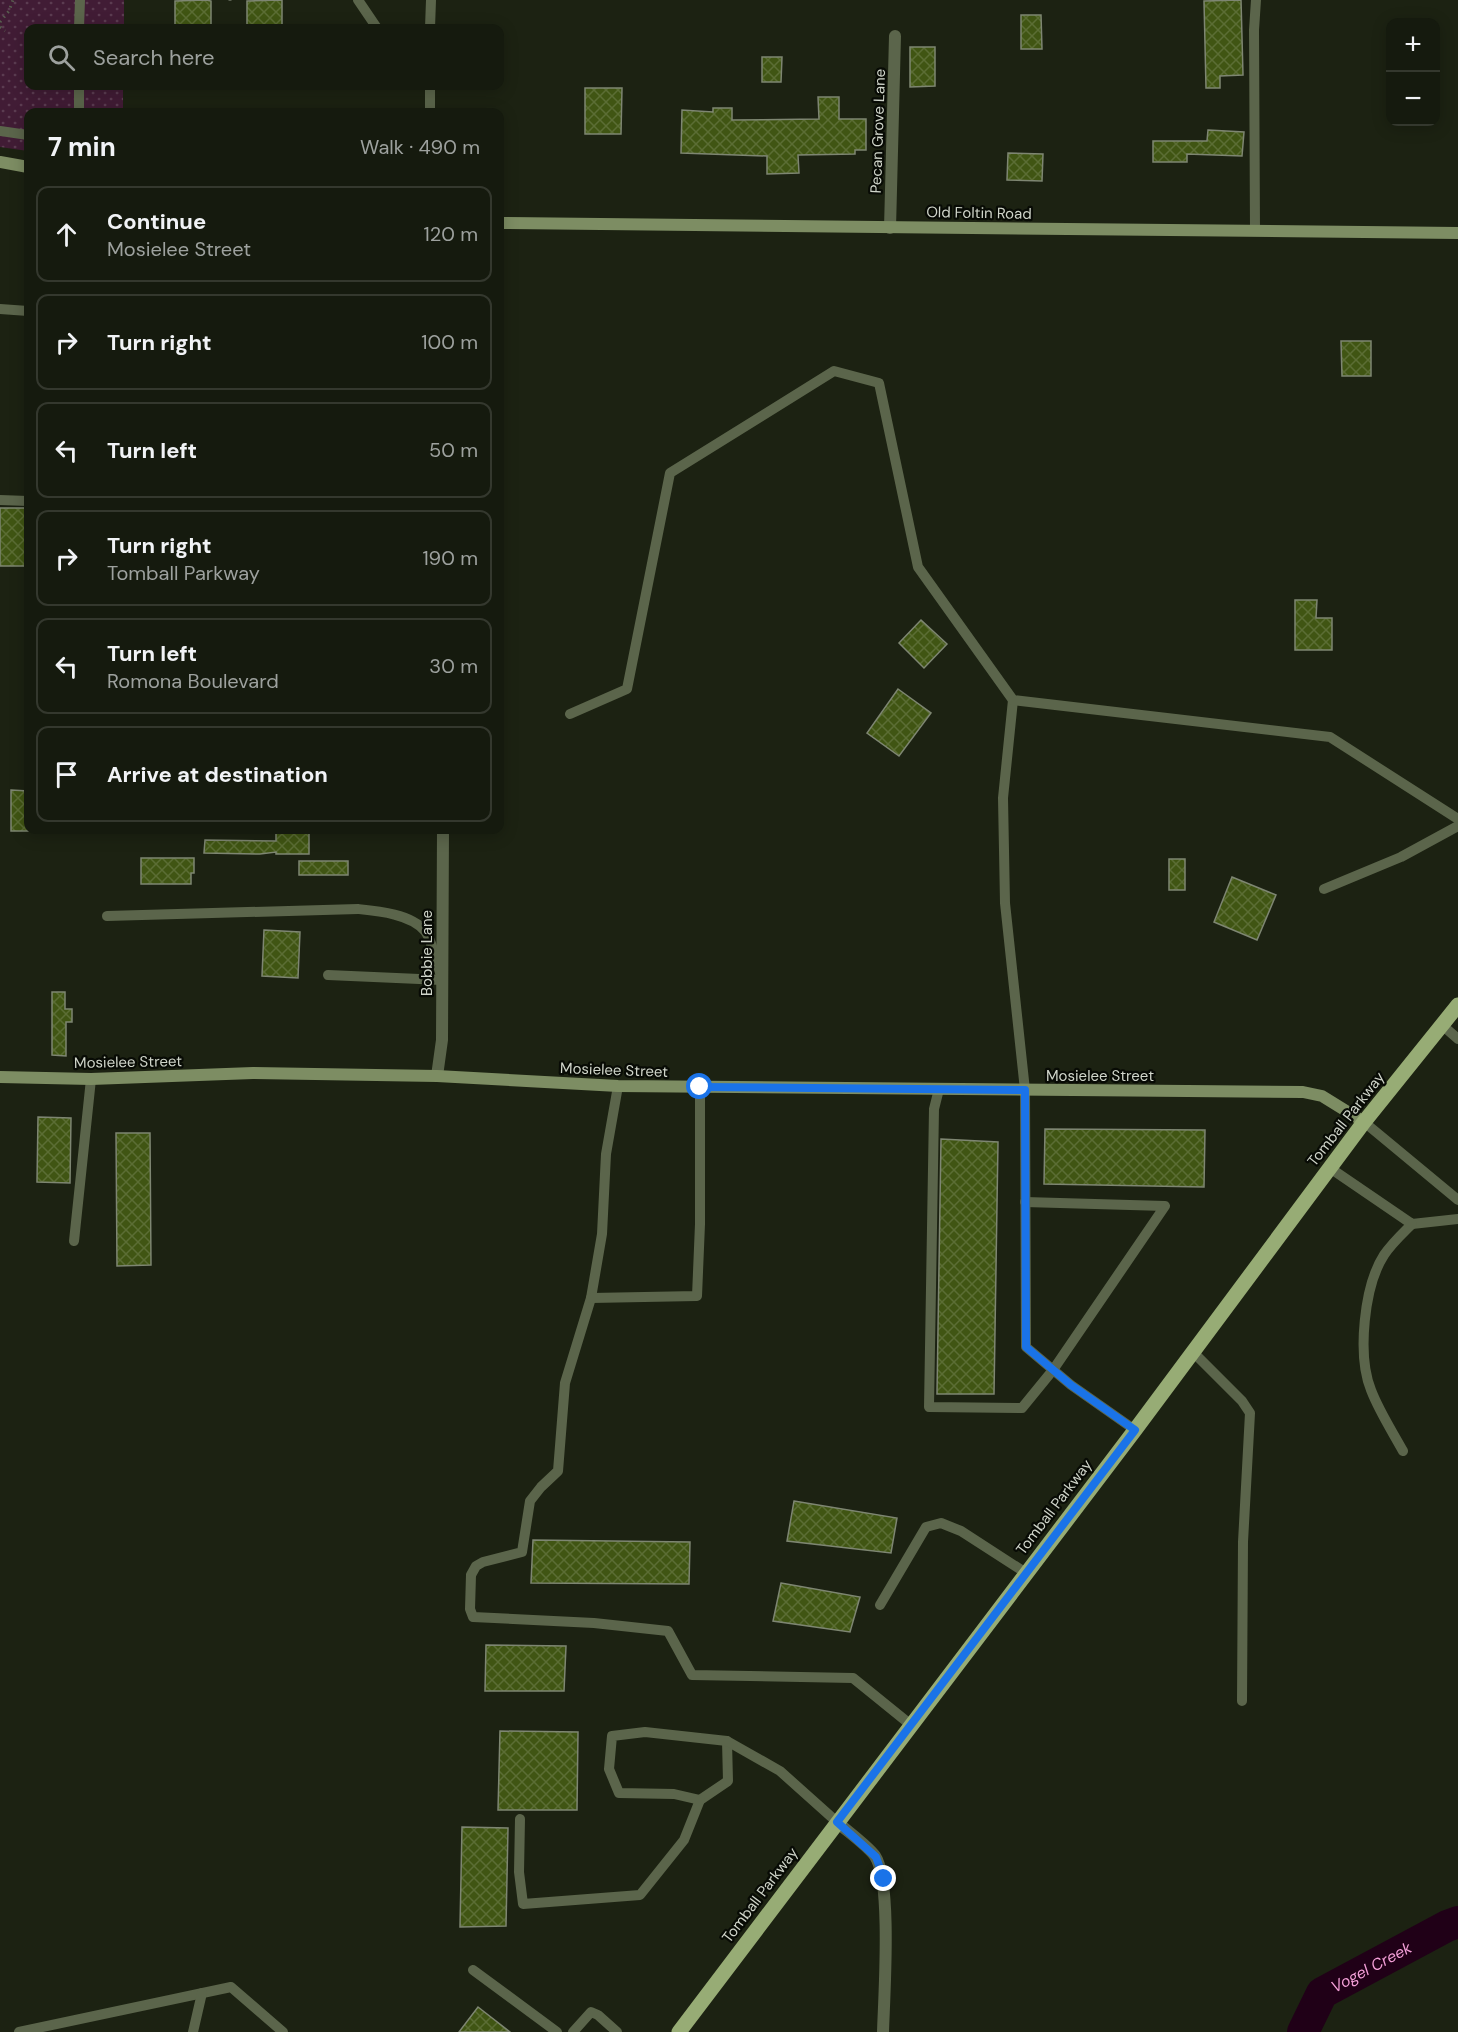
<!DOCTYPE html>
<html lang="en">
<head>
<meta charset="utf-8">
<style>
	body { margin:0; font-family:"DM Sans",sans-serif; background:#22271c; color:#f1f3f6 }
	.controls { position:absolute; right:18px; top:18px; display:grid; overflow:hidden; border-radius:12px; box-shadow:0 3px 15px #0003 }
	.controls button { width:54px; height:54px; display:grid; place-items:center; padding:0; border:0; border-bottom:2px solid #34382e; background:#151a0e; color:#f1f3f6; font:30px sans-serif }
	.stop { position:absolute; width:18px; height:18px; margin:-14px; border:4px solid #1a73e8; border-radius:50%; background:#fff }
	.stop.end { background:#1a73e8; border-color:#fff; box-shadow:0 2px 6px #0008 }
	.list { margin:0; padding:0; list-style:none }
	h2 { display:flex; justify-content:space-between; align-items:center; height:78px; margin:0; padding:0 24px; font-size:26px }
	h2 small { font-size:20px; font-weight:400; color:#9da19e }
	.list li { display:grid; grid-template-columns:39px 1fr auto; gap:18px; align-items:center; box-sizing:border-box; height:96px; margin:0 12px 12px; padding:0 12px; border:2px solid #34382e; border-radius:12px }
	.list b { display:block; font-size:22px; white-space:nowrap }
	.list p { margin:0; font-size:20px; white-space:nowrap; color:#9da19e }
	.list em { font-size:20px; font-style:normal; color:#9da19e }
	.icon { flex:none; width:33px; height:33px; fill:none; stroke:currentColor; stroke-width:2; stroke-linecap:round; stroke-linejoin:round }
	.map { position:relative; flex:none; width:1458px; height:2032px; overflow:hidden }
	.search { position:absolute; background:#151a0e; box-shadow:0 3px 15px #0003; left:24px; top:24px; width:480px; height:66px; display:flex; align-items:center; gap:15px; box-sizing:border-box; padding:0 21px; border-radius:12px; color:#9da19e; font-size:22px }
	.panel { position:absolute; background:#151a0e; box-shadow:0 3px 15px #0003; left:24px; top:108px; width:480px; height:726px; border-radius:12px }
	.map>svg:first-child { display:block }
	.park { fill:url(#park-dots) }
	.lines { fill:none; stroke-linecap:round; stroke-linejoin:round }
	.river { stroke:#200017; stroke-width:32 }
	.building { fill:url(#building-cross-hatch); stroke:#7e8672; stroke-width:1.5 }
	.path { stroke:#585e4f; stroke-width:3; stroke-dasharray:1.5 4.5; stroke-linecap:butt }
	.lane { stroke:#5b654b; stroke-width:10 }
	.street { stroke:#5b654b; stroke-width:12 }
	.secondary { stroke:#7d8d63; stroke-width:12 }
	.primary { stroke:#97ac75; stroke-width:15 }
	.route { stroke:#1a73e8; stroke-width:8 }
	.labels { text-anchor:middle; stroke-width:4.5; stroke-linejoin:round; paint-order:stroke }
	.street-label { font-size:15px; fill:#d0d5ca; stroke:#080b05 }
	.water-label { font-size:16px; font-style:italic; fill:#f49fd8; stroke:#080b05 }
</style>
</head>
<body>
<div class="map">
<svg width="1458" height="2032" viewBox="0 0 1458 2032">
	<defs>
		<pattern id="park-dots" width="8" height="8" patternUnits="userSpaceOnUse" patternTransform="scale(1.5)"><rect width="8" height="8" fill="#411c35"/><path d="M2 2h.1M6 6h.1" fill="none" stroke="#5b3c51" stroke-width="1.8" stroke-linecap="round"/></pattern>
		<pattern id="building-cross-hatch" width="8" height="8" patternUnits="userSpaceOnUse" patternTransform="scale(1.5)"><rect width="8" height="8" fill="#405513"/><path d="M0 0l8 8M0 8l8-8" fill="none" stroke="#5b6d34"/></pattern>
	</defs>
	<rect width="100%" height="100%" fill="#1c2212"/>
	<polygon class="park" points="0,0 124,0 124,28 28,28 28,86 123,86 123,112 28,112 28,151 0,147"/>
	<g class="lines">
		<path class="river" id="s1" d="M1303 2032 1322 1993 1447 1926 1458 1922"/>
	</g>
	<g class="building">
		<polygon points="206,0 211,1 211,28 175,28 175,1"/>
		<polygon points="282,0 282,28 247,28 247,1"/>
		<polygon points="1241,0 1243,75 1220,76 1220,88 1206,88 1204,1"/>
		<polygon points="1021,15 1041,15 1042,49 1021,49"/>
		<polygon points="910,47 935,47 935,86 910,87"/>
		<polygon points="762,57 782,57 781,82 762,82"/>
		<polygon points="585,88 622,88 621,134 585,134"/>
		<polygon points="818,97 839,97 839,119 866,119 866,150 855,150 855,154 798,155 799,173 767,174 767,156 681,153 682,110 713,112 713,108 732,108 732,120 819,119"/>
		<polygon points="1208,130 1244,132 1242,156 1187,154 1187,162 1153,162 1153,141 1207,141"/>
		<polygon points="1008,153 1043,154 1042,181 1007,180"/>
		<polygon points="1341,341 1371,341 1371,376 1342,376"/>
		<rect x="0" y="508" width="28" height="58"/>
		<polygon points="1295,600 1317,600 1316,618 1332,618 1332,650 1295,650"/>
		<polygon points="921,620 947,644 924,668 899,643"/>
		<polygon points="898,689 931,713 899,756 867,733"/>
		<polygon points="11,790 28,791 28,831 11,831"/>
		<polygon points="276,831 309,831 309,854 276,854 276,852 260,854 204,853 205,840 276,841"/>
		<polygon points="141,858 194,858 194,873 191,873 191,884 141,884"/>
		<rect x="1169" y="859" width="16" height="31"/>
		<rect x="299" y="861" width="49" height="14"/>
		<polygon points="1232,877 1276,895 1257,940 1214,922"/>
		<polygon points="264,930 300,932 298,978 262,976"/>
		<polygon points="52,992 65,992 65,1009 72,1009 72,1022 66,1022 66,1056 52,1055"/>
		<polygon points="38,1117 71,1118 70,1183 37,1182"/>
		<polygon points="1045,1129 1205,1130 1204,1187 1044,1184"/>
		<polygon points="116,1133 150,1133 151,1265 117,1266"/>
		<polygon points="941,1139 998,1142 994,1394 937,1394"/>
		<polygon points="794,1501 897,1518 891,1553 787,1541"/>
		<polygon points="533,1540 690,1542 689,1584 531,1583"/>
		<polygon points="781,1583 860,1597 850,1632 773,1621"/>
		<polygon points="486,1645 566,1646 564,1691 485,1691"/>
		<polygon points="500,1731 578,1732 577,1810 498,1810"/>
		<polygon points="462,1827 508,1828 506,1926 460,1927"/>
		<polygon points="478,2007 510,2032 459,2032"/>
	</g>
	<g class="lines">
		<g class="path">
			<polyline points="230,1 230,0"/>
			<polyline points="0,22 9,11 13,0"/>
			<polyline points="0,27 5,31"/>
		</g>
		<g class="lane">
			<polyline points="358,0 377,28"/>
			<polyline points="79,28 80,0"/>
			<polyline points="430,28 431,0"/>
			<polyline points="430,86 430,112"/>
			<polyline points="79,112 79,86"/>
			<polyline points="0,131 28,135"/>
			<polyline points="1255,231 1254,30 1256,0"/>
			<polyline points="0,309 28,311"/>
			<polyline points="0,500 28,501"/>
			<polyline points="1013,700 1003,798 1005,903 1025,1090 1026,1347 1071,1385 1135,1430"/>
			<polyline points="570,714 627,689 670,473 834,371 879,383 918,567 1013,700 1330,737 1458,819"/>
			<polyline points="1324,889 1401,857 1458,826"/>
			<path d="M107 916 358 909C378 911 411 914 425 931 431 938 439 969 442 980L328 975"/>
			<polyline points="1442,1025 1458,1039"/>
			<polyline points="618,1086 606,1154 602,1234 591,1298 565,1383 558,1471 541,1487 530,1501 522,1552 483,1562 476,1566 471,1575 470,1609 473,1617 594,1623 668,1631 692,1675 853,1678 911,1725"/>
			<polyline points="939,1089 934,1109 929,1407 1022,1408 1053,1370 1165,1206 1025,1202"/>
			<polyline points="1364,1122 1458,1200"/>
			<polyline points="1330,1168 1412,1224 1458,1219"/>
			<polyline points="74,1241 91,1079"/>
			<polyline points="591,1298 697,1296 700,1224 700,1087"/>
			<polyline points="1193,1352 1242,1401 1250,1413 1243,1542 1242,1701"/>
			<path d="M1403 1451C1392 1431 1379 1411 1371 1390 1357 1355 1364 1286 1384 1255 1392 1243 1402 1234 1412 1224"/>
			<polyline points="880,1605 926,1527 941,1523 961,1531 1026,1573"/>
			<polyline points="700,1800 728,1781 727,1741"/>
			<polyline points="520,1819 519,1872 523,1904 640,1895 684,1840 700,1800 674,1794 619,1793 609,1769 612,1736 645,1732 727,1741 780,1771 837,1822"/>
			<polyline points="473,1970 557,2032"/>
			<polyline points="19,2032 231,1987 283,2032"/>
			<polyline points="193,2032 202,1993"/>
			<polyline points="573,2032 591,2012 598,2015 617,2032"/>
		</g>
		<g class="street">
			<polyline points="890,228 895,36"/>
			<polyline points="437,1076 442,1040 443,830"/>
			<path d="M837 1822C847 1831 868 1846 875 1856 892 1881 884 1997 883 2032"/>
		</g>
		<g class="secondary">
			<polyline points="0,162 28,167"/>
			<polyline points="500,223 1458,233"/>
			<polyline points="0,1077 91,1079 253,1073 437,1076 618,1086 1303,1092 1322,1096 1364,1122"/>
		</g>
		<polyline class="primary" points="679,2032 1135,1430 1364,1122 1458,1005"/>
	</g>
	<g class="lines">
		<polyline class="route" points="700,1087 1025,1090 1026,1347 1071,1385 1135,1430 837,1822 876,1857 884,1879"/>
	</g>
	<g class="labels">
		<g class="street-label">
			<text transform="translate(878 131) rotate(-88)" y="5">Pecan Grove Lane</text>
			<text transform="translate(979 213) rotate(1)" y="5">Old Foltin Road</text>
			<text transform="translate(427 953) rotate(-90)" y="5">Bobbie Lane</text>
			<text transform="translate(128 1062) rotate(-1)" y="5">Mosielee Street</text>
			<text transform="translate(614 1070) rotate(2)" y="5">Mosielee Street</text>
			<text x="1100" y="1081">Mosielee Street</text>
			<text transform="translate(1346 1119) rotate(-52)" y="5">Tomball Parkway</text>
			<text transform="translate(1054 1507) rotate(-53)" y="5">Tomball Parkway</text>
			<text transform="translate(760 1895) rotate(-53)" y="5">Tomball Parkway</text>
		</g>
		<g class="water-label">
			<text dy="6" stroke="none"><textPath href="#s1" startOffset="99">Vogel Creek</textPath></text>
		</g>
	</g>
</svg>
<div class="controls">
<button>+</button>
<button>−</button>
</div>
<div class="stop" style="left:700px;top:1087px"></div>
<div class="stop end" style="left:884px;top:1879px"></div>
<div class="search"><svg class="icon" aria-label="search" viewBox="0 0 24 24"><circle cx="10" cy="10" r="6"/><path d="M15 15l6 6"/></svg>Search here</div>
<section class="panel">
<h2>7 min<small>Walk · 490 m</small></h2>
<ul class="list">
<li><svg class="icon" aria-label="ahead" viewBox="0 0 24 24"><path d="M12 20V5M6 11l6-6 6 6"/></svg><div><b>Continue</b><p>Mosielee Street</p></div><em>120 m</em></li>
<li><svg class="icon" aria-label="right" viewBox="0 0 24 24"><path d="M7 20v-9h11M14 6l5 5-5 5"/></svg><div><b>Turn right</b></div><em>100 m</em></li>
<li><svg class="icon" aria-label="left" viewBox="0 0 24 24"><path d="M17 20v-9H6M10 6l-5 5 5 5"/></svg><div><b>Turn left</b></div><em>50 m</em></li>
<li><svg class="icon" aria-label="right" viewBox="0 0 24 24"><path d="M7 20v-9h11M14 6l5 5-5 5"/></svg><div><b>Turn right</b><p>Tomball Parkway</p></div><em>190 m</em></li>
<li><svg class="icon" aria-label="left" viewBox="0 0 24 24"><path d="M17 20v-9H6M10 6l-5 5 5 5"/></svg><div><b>Turn left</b><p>Romona Boulevard</p></div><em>30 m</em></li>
<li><svg class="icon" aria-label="arrive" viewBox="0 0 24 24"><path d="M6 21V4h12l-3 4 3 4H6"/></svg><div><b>Arrive at destination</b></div></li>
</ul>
</section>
</div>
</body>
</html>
